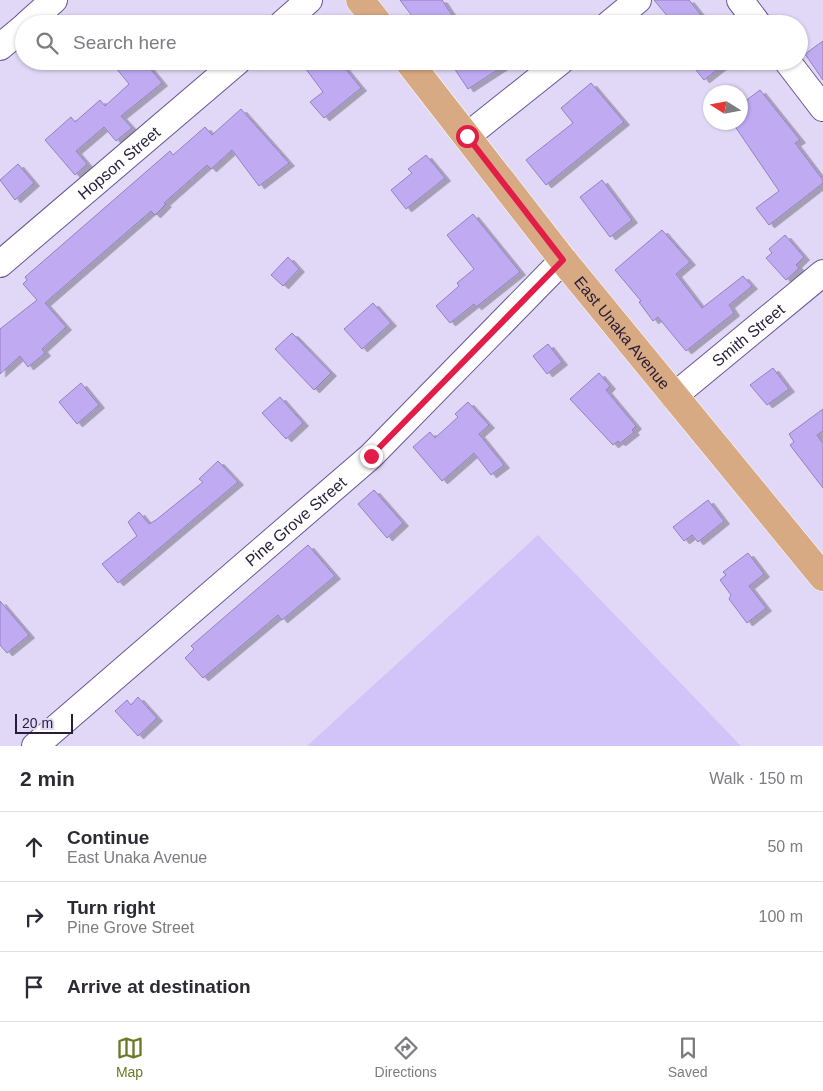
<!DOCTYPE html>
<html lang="en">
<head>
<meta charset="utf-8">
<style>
	body { margin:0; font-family:Arial,sans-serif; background:#f2f2f3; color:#2b2b33 }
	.compass { position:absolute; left:703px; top:85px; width:45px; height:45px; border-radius:50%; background:#fff; box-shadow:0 1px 4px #0004; rotate:281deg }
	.scale { position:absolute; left:15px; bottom:12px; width:58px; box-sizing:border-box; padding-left:5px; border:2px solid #261d38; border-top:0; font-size:14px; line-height:18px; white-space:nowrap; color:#261d38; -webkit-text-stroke:4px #e0d8f6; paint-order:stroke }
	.stop { position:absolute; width:15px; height:15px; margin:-11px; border:4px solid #e11d48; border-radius:50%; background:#fff }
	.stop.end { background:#e11d48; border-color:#fff; box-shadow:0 1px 5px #0008 }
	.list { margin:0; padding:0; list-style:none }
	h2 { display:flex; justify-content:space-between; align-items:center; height:65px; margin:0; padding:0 20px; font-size:21px }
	h2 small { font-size:16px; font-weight:400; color:#7c7c81 }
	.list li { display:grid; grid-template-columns:32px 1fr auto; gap:15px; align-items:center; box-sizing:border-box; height:70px; padding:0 20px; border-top:1px solid #e1e1e2 }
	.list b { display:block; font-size:19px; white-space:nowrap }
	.list p { margin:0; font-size:16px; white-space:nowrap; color:#7c7c81 }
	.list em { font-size:16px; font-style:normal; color:#7c7c81 }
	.icon { flex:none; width:28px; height:28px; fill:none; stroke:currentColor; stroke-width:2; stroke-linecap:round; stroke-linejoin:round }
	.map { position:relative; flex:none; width:823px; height:746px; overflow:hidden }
	.search { position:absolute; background:#fff; box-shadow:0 1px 4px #0004; left:15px; right:15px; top:15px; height:55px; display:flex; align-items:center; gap:12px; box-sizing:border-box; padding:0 18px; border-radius:28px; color:#7c7c81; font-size:19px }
	.sheet { height:275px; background:#fff }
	nav { display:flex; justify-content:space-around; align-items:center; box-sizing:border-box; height:70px; border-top:1px solid #e1e1e2; background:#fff; font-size:14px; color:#7c7c81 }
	nav a { display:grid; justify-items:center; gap:2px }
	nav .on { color:#6c7926 }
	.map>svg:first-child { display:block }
	.green { fill:#d2c3f8 }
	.building { fill:#c0abf3; stroke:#947fc3; filter:url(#shadow) }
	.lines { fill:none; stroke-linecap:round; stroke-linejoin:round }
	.minor-casing { stroke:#695595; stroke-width:28 }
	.major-casing { stroke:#fff; stroke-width:29 }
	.minor { stroke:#fff; stroke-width:26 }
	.major { stroke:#d8aa83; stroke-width:28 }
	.route { stroke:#e11d48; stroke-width:6 }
	.labels { text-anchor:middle; stroke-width:5; stroke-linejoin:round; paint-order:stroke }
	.street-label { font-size:16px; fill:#261d38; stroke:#e0d8f6 }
</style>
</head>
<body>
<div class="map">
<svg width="823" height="746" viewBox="0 0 823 746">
	<defs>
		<filter id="shadow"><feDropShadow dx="5.5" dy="3" stdDeviation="0" flood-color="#0004"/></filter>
	</defs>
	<rect width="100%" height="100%" fill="#e0d8f6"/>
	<polygon class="green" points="538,535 741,746 307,746"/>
	<g class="building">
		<polygon points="400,0 442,0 458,24 418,24"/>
		<polygon points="654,0 689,0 708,24 674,24"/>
		<polygon points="823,41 823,80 805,54"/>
		<polygon points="125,61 144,61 162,83 121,116 132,128 116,141 104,127 76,151 87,164 75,175 45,140 71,117 75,122 100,100 105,106 129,84 116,68"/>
		<polygon points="300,61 339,61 361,88 324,118 310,102 323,92"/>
		<polygon points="464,61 511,61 468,89 454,68"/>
		<polygon points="689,61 728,61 704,80"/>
		<polygon points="591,83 624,122 546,185 526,160 573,123 561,108"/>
		<polygon points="760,90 800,140 795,143 823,180 823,183 769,225 756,208 779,191 732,122 740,122 740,105"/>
		<polygon points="241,109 289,163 259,186 232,150 211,169 207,165 164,203 166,204 155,215 151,211 45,303 66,327 42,349 45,353 28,367 20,356 0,374 0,329 37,300 23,284 27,280 25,277 170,151 173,155 205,127 212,135"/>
		<polygon points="426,155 445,178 406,209 391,190 412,173 408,169"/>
		<polygon points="18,164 34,183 15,200 0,180"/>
		<polygon points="602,180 632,220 610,237 580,197"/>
		<polygon points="473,214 520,272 476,307 474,304 450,323 436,306 459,286 457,283 474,269 447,235"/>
		<polygon points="662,230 690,262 676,274 702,308 743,276 752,286 729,305 734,313 686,351 658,317 653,321 639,302 641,301 615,270"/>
		<polygon points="785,235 804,257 796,265 799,268 786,280 766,258 772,253 769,249"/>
		<polygon points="288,257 299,269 283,286 271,275"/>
		<polygon points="373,303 391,323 362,349 344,329"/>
		<polygon points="292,333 331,373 314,390 275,349"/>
		<polygon points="548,344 562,362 547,374 533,356"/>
		<polygon points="773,368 789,389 767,405 750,385"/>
		<polygon points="599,373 610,386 606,390 636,426 632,430 634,432 620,443 618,441 613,445 570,399"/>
		<polygon points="81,383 99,405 77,424 59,402"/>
		<polygon points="280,397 303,423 286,439 262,413"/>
		<polygon points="468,402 489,425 479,434 504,465 491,475 474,453 442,481 413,447 430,432 435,438 458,417 455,414"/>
		<polygon points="823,409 823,431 817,435 823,444 823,488 790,445 794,442 789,434"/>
		<polygon points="218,461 238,482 118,583 102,564 137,536 128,522 139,512 149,524 156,520 203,482 199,479"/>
		<polygon points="374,490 403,523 387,538 358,504"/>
		<polygon points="708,500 724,521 698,542 692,535 684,541 673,527"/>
		<polygon points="308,545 335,576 282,620 278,615 203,678 185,658 194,649 191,646"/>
		<polygon points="748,553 764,574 749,586 766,608 747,623 729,599 731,595 720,580 726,575 723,572"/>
		<polygon points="0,601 29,635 7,653 0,645"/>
		<polygon points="138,697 157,718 138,736 115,711 127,700 131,705"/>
	</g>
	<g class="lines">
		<defs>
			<g id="minor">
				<polyline points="740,0 758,24"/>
				<polyline points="27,24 54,0"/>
				<polyline points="282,24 309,0"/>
				<polyline points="609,24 638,0"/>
				<polyline points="0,47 24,27"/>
				<polyline points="787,61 823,108"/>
				<polyline points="467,136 561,61"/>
				<path id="s1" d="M0 264 238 61"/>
				<path id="s2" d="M674 396 823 273"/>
				<path id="s3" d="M35 746 371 456 563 260"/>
			</g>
			<g id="major">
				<polyline points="360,0 379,24"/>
				<path id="s4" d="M408 61 563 260 823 577"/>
			</g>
		</defs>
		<use href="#minor" class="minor-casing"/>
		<use href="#major" class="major-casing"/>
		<use href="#minor" class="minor"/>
		<use href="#major" class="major"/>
	</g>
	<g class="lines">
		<polyline class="route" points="371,456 563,260 467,136"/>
	</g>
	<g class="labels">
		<g class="street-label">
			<text dy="6" stroke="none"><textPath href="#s1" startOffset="156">Hopson Street</textPath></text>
			<text dy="6" stroke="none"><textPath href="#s4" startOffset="346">East Unaka Avenue</textPath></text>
			<text dy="6" stroke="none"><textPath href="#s2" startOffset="96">Smith Street</textPath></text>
			<text dy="6" stroke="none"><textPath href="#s3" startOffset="344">Pine Grove Street</textPath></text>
		</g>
	</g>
</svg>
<svg class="compass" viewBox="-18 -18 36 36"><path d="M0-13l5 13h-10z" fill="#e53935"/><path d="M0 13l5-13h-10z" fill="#7c7c81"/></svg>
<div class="scale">20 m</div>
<div class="stop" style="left:467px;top:136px"></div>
<div class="stop end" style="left:371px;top:456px"></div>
<div class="search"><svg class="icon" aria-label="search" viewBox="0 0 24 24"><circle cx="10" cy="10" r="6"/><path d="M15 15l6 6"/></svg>Search here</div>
</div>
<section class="sheet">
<h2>2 min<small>Walk · 150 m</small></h2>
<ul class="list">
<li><svg class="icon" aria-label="ahead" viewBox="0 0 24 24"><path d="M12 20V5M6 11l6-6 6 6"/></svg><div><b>Continue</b><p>East Unaka Avenue</p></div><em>50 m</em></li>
<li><svg class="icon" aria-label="right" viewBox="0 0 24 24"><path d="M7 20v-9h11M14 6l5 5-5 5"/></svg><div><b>Turn right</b><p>Pine Grove Street</p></div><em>100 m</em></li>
<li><svg class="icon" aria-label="arrive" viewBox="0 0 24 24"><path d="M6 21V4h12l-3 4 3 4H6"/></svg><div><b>Arrive at destination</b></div></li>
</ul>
</section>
<nav>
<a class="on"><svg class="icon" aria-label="map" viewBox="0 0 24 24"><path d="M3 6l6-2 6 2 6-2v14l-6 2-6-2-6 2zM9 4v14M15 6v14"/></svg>Map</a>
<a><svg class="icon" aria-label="directions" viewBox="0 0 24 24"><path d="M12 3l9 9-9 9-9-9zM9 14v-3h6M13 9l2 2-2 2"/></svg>Directions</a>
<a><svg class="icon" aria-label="saved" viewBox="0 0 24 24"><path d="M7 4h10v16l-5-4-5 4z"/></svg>Saved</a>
</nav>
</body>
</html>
